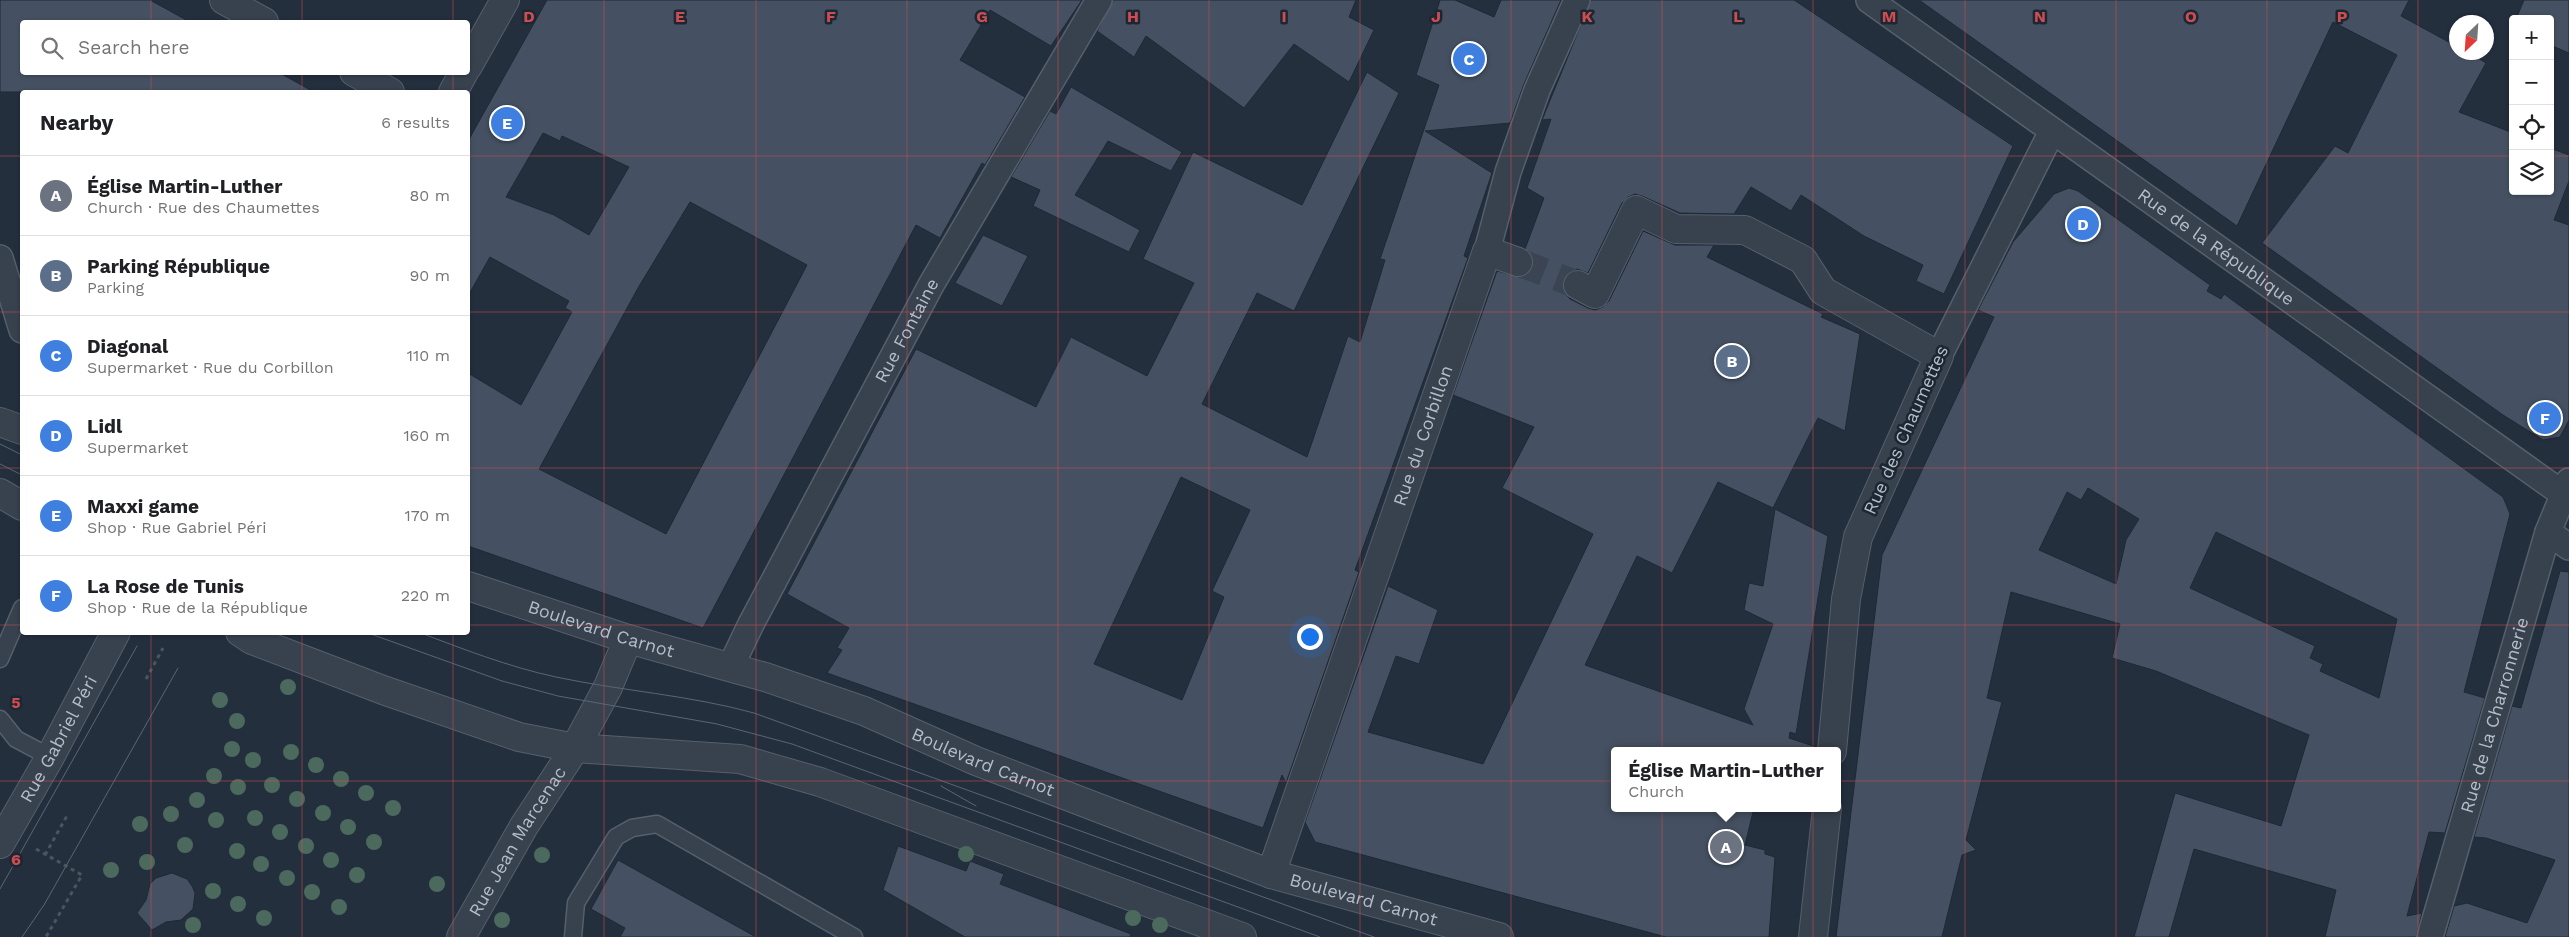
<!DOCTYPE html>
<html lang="en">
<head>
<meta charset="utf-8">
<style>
	body { margin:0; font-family:"Work Sans",sans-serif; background:#f2f2f2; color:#202124 }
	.controls { position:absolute; right:15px; top:15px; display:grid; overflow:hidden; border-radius:5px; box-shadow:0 1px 4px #0004 }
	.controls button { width:45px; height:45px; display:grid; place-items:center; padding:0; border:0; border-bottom:1px solid #e0e0e0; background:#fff; color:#202124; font:25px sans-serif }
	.compass { position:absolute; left:2449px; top:15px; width:45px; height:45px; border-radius:50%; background:#fff; box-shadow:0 1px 4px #0004; rotate:205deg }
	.you { position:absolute; left:1309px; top:636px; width:18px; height:18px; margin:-12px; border:4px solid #fff; border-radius:50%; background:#1a73e8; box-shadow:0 0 0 8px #1a73e833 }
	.badge { display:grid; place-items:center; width:32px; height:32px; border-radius:50%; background:#ea580c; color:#fff; font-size:16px; font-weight:700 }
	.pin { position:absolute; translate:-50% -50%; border:2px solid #fff; box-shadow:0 1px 5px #0006 }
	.popup { position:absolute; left:1611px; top:747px; width:230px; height:65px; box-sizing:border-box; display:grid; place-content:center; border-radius:5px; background:#fff; filter:drop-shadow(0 1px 4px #0005); font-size:16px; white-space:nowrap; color:#757577 }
	.popup b { font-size:19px; color:#202124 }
	.popup::after { content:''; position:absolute; left:50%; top:100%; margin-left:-10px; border:10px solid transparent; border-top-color:#fff }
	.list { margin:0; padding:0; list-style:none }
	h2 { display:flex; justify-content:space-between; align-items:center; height:65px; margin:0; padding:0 20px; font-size:21px }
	h2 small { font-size:16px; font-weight:400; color:#757577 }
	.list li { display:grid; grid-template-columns:32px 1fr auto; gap:15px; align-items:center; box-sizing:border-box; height:80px; padding:0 20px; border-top:1px solid #e0e0e0 }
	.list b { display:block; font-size:19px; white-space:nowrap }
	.list p { margin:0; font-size:16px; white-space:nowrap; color:#757577 }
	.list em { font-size:16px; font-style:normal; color:#757577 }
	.icon { flex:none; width:28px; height:28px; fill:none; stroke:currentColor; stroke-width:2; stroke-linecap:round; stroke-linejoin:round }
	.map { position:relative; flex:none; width:2569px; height:937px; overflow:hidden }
	.search { position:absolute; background:#fff; box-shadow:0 1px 4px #0004; left:20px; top:20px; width:450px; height:55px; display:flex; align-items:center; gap:12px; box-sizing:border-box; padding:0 18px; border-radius:5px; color:#757577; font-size:19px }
	.panel { position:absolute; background:#fff; box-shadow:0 1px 4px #0004; left:20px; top:90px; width:450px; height:545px; border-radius:5px }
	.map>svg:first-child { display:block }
	.building { fill:#455162; stroke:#1f2835; fill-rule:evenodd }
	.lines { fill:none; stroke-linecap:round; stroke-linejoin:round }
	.minor-tunnel { stroke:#3a4453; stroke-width:28; stroke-dasharray:28 14; stroke-linecap:butt }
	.service-casing { stroke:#565f6c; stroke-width:19 }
	.pedestrian-casing { stroke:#565f6c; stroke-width:28 }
	.minor-casing { stroke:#565f6c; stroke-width:30 }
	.tertiary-casing { stroke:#565f6c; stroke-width:30 }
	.path { stroke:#44595c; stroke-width:3; stroke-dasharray:4 4; stroke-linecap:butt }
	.service { stroke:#38414e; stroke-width:16 }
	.pedestrian { stroke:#38414e; stroke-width:25 }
	.minor { stroke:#38414e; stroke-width:28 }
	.tertiary { stroke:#38414e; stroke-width:28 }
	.tram { stroke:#5a6575; stroke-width:1 }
	.tree { fill:#4b6a5d }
	.grid { fill:none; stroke:#ce4d50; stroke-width:1; stroke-opacity:0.55 }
	.labels { text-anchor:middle; stroke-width:5; stroke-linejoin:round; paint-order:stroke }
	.street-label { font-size:18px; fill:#b4bcc9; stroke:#1d2633 }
	.grid-label { font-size:16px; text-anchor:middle; font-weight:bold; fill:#ce4d50; stroke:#1d2633; stroke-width:5; stroke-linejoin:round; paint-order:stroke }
</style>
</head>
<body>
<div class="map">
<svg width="2569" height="937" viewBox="0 0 2569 937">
	<rect width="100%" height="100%" fill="#242f3e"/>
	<g class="building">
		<polygon points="0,0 150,0 190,22 22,22 22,72 278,72 314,92 0,92"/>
		<path d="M547 0H1082L1051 46 990 10 960 60 1025 97 985 165 982 163 940 238 916 225 703 628 468 546V373L521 405 572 312 565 308 569 301 490 257 468 296V141ZM543 133 560 141 562 136 629 167 589 235 554 215 506 197ZM690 202 807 265 666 534 539 469 638 288Z"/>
		<polygon points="1113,0 1356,0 1349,17 1374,30 1349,82 1294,44 1244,108 1146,36 1134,57 1097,31"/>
		<path d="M1440 0H1455L1494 17 1501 0H1561L1524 84 1510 123 1425 131 1492 173 1464 256 1468 258 1355 570 1359 572 1286 783 1282 775 1263 828 827 673 842 650 837 648 849 628 787 594 916 349 1036 407 1071 337 1147 376 1194 283 1143 259 1193 152 1302 205 1367 72 1399 93 1294 311 1257 293 1202 404 1307 457 1348 336 1360 342 1385 260 1380 259 1439 85 1416 75ZM1181 477 1250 510 1212 591 1224 597 1182 700 1094 664Z"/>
		<polygon points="1591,0 1794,0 2013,146 1944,294 1916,281 1923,265 1864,236 1801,195 1791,211 1751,187 1734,214 1680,213 1642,196 1635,194 1628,197 1622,203 1588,273 1577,269 1569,272 1564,278 1562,286 1565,293 1570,299 1588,308 1595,310 1603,307 1609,301 1643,231 1675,245 1714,245 1707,257 1823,314 1821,317 1860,334 1845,431 1818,418 1773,508 1718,482 1672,573 1637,556 1585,665 1753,725 1744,709 1773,624 1744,610 1749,583 1763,586 1775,509 1828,536 1796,734 1790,732 1789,738 1813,746 1813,751 1615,751 1615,808 1754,808 1745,845 1765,850 1765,854 1775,857 1769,937 1666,937 1315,842 1305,822 1388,586 1438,610 1419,664 1396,656 1368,732 1483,764 1593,534 1502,488 1534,427 1453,395 1497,271 1520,277 1528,274 1533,267 1533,259 1525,249 1544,198 1527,188 1551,119 1542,120"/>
		<polygon points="1919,0 2409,0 2401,16 2456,46 2456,52 2468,52 2486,63 2459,112 2513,133 2513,191 2550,191 2550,148 2569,155 2569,181 2554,220 2569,225 2569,420 2560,437 2543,440 2503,415 2262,243 2335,146 2348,153 2397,55 2333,22 2237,226"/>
		<polygon points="2524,0 2569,0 2569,53 2550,45 2550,19 2516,19"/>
		<polygon points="1071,87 1182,152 1171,171 1108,141 1075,195 1140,230 1129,252 1033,206 1040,190 1011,177 1050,111 1056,114"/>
		<path d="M2069 188 2078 191 2210 285 2207 291 2221 299 2224 294 2503 497 2510 514 2464 692 2485 698 2445 833 2429 832 2407 916 2422 913 2416 937H2325L2336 890 2194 849 2169 937H2134L2175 793 2281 826 2309 735 2156 671 2112 658 2120 624 2011 592 1987 698 2002 702 1966 840 1976 850 1962 855 1942 937H1836L1882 555 1994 317 1978 310 2013 242 2054 194ZM2088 488 2139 519 2126 540 2116 584 2039 550 2067 492 2081 500ZM2216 532 2397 619 2379 698 2320 671 2323 664 2310 658 2315 646 2190 588Z"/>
		<polygon points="983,235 1028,256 1002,306 955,283"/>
		<polygon points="2560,571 2569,572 2569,937 2445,937 2454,906 2467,903 2527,923 2555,860 2486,838 2474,837 2512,706 2521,708"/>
		<polygon points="898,846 966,871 970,861 1004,874 1000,884 1131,934 1130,937 965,937 883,890"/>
		<polygon points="618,860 756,937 620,937 625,928 591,909"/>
		<polygon points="172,873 187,879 192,886 195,893 193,909 181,920 166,922 152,930 137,913 146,900 150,884 156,878"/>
	</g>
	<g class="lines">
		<polyline class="minor-tunnel" points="1518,262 1578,285"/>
		<defs>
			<g id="service">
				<polyline points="0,659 22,608"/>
				<polyline points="0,719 16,739 50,757"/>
				<polyline points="573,937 576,903 616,837 632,828 657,824 854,937"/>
			</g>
			<g id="pedestrian">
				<path id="s1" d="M1869 0 2563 494"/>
				<polyline points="1487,251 1508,172 1537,90 1577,0"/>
				<polyline points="0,258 22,330"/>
				<polyline points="1939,356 2052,131"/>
				<polyline points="2548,532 2569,547"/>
				<path id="s2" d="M730 668 751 624 931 285 1099 0"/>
				<path id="s3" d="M2430 937 2548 532 2569 481"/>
			</g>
			<g id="minor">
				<polyline points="224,0 264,22"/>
				<polyline points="468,66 505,0"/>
				<polyline points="354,72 390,92"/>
				<polyline points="453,92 464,72"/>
				<polyline points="1578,285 1595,294 1636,210 1676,229 1745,230 1803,260 1823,291 1939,356 1858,537 1846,599 1832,751"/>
				<path id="s4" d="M1271 874 1487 251 1518 262"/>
				<path id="s5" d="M461 937 524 826 575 748 608 687 628 639"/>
				<polyline points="1813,937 1827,808"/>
			</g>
			<g id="tertiary">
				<polyline points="0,422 22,430"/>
				<polyline points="0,493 22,506"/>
				<path id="s6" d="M468 586 628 639 765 677 864 711 976 761 1271 874 1499 937"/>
				<polyline points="240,632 252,640 383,690 519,737 575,748 740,759 820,782 1242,937"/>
				<path id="s7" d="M0 844 50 757 116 632"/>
			</g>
		</defs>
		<use href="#service" class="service-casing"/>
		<use href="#pedestrian" class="pedestrian-casing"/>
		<use href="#minor" class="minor-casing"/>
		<use href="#tertiary" class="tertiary-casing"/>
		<g class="path">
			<polyline points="146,679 163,648"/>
			<polyline points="36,849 82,875 46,937"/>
			<polyline points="45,855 68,814"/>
		</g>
		<use href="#service" class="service"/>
		<use href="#pedestrian" class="pedestrian"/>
		<use href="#minor" class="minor"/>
		<use href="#tertiary" class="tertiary"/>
		<g class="tram">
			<polyline points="0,444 22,455"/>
			<polyline points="0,464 22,475"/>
			<polyline points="365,632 502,681 558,696 717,724 792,744 1320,937"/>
			<path d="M418 632C463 649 509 667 556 677 622 691 689 695 754 713L1374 937"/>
			<polyline points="941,786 976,806"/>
			<polyline points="0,889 137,646"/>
			<polyline points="22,937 44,905 178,668"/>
		</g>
	</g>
	<g class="tree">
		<circle cx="288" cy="687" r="8"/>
		<circle cx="220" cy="700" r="8"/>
		<circle cx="237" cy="721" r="8"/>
		<circle cx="232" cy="749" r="8"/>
		<circle cx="291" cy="752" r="8"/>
		<circle cx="253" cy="760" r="8"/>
		<circle cx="316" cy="765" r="8"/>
		<circle cx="214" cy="776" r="8"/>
		<circle cx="341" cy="779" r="8"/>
		<circle cx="272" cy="785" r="8"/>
		<circle cx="238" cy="787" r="8"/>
		<circle cx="366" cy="793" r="8"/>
		<circle cx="297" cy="799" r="8"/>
		<circle cx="197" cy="800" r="8"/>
		<circle cx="393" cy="808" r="8"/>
		<circle cx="323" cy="813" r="8"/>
		<circle cx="171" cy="814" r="8"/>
		<circle cx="255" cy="818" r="8"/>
		<circle cx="216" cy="820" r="8"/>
		<circle cx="140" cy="824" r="8"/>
		<circle cx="348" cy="827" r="8"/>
		<circle cx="280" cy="832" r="8"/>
		<circle cx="374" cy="842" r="8"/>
		<circle cx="185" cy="845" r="8"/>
		<circle cx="306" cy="846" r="8"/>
		<circle cx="237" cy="851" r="8"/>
		<circle cx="966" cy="854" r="8"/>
		<circle cx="542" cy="855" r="8"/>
		<circle cx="331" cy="860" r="8"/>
		<circle cx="147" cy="862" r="8"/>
		<circle cx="261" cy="864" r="8"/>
		<circle cx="111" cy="870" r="8"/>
		<circle cx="357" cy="875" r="8"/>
		<circle cx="287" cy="878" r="8"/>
		<circle cx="437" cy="884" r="8"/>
		<circle cx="213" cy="891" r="8"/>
		<circle cx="312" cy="892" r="8"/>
		<circle cx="238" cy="904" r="8"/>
		<circle cx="339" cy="907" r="8"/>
		<circle cx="264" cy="918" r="8"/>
		<circle cx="1133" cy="918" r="8"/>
		<circle cx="502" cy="920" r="8"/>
		<circle cx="193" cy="925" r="8"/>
		<circle cx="1160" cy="925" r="8"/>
	</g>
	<path class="grid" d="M151 0V22M302 0V22M453 0V22M604 0V937M756 0V937M907 0V937M1058 0V937M1209 0V937M1360 0V937M1511 0V937M1662 0V937M1813 0V937M1965 0V937M2116 0V937M2267 0V937M2418 0V937M151 72V92M302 72V92M453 72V92M0 156H22M468 156H2513M2550 156H2569M0 312H22M468 312H2569M0 468H22M468 468H2569M0 625H22M468 625H2569M151 632V937M302 632V937M453 632V937M0 781H2569"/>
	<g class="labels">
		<g class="street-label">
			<text dy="6" stroke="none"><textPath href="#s1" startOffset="426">Rue de la République</textPath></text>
			<text dy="6" stroke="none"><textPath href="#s2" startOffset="381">Rue Fontaine</textPath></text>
			<text transform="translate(1906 430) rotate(-66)" y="6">Rue des Chaumettes</text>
			<text dy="6" stroke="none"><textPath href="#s4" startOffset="464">Rue du Corbillon</textPath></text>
			<text dy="6" stroke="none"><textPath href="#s6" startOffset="140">Boulevard Carnot</textPath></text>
			<text dy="6" stroke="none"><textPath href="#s3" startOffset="231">Rue de la Charronnerie</textPath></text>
			<text dy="6" stroke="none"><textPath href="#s7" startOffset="120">Rue Gabriel Péri</textPath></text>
			<text dy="6" stroke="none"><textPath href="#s6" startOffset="545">Boulevard Carnot</textPath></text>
			<text dy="6" stroke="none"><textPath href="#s5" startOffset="111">Rue Jean Marcenac</textPath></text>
			<text dy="6" stroke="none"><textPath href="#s6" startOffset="950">Boulevard Carnot</textPath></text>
		</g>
	</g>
	<g class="grid-label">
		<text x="529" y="22">D</text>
		<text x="680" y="22">E</text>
		<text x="831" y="22">F</text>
		<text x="982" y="22">G</text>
		<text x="1133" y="22">H</text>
		<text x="1284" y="22">I</text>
		<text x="1436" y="22">J</text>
		<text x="1587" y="22">K</text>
		<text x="1738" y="22">L</text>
		<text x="1889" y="22">M</text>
		<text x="2040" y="22">N</text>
		<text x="2191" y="22">O</text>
		<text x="2342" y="22">P</text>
		<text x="16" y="708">5</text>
		<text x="16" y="865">6</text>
	</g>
</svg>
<div class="controls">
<button>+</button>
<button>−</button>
<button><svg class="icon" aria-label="locate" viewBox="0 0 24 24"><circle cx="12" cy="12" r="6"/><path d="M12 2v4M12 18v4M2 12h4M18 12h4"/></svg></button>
<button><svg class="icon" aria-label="layers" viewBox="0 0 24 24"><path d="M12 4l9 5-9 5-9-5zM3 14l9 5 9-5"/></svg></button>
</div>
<svg class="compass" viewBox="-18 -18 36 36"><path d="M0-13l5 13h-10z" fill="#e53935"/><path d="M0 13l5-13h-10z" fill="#757577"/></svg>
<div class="you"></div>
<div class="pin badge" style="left:1726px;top:847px;background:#6b7280">A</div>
<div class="popup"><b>Église Martin-Luther</b>Church</div>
<div class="pin badge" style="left:1732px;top:361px;background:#5c6f8a">B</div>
<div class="pin badge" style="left:1469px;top:59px;background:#3f7fe0">C</div>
<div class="pin badge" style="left:2083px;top:224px;background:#3f7fe0">D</div>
<div class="pin badge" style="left:507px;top:123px;background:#3f7fe0">E</div>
<div class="pin badge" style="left:2545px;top:418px;background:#3f7fe0">F</div>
<div class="search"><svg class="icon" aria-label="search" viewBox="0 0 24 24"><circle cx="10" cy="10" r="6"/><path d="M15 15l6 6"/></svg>Search here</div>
<section class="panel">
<h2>Nearby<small>6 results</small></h2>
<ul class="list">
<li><span class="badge" style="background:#6b7280">A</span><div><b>Église Martin-Luther</b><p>Church · Rue des Chaumettes</p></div><em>80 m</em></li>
<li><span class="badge" style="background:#5c6f8a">B</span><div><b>Parking République</b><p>Parking</p></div><em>90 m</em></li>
<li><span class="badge" style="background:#3f7fe0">C</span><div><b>Diagonal</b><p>Supermarket · Rue du Corbillon</p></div><em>110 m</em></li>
<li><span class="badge" style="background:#3f7fe0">D</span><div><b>Lidl</b><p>Supermarket</p></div><em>160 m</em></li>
<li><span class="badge" style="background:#3f7fe0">E</span><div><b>Maxxi game</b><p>Shop · Rue Gabriel Péri</p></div><em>170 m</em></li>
<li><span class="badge" style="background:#3f7fe0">F</span><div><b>La Rose de Tunis</b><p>Shop · Rue de la République</p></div><em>220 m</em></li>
</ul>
</section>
</div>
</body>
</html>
